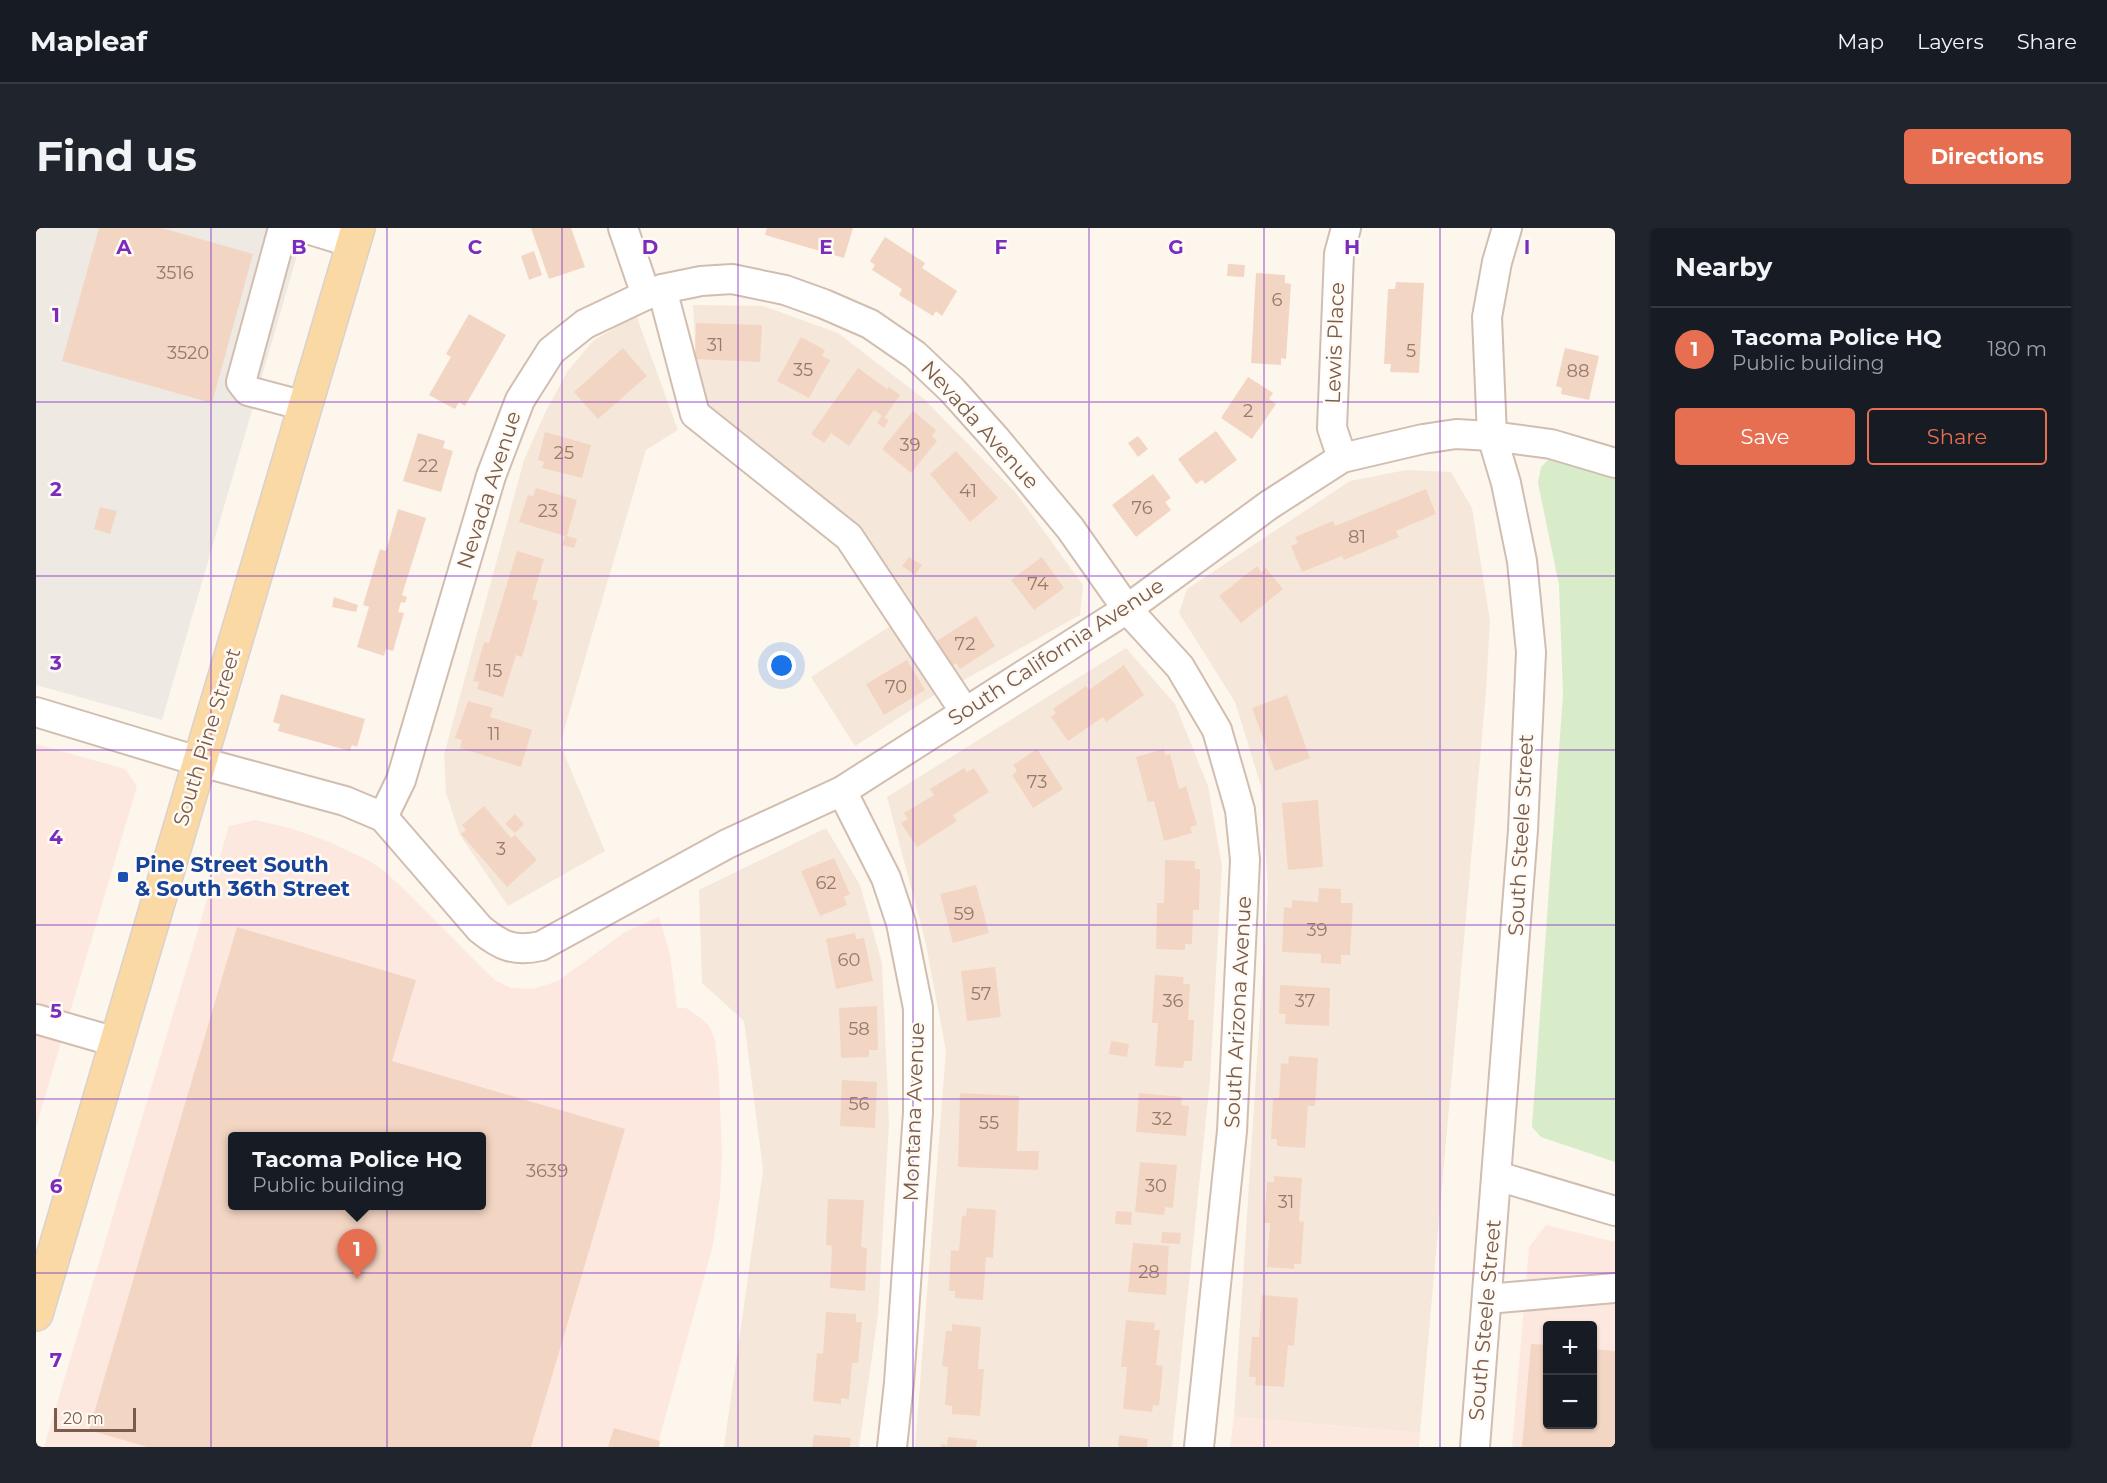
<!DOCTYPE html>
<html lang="en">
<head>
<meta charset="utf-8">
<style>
	body { margin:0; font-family:Montserrat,sans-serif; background:#20242c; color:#f1f3f6 }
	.controls { position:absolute; right:18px; bottom:18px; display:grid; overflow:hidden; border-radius:6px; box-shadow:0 2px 4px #0004 }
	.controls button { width:54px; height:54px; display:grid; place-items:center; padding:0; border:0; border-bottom:2px solid #363941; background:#171b24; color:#f1f3f6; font:30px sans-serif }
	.scale { position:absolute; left:18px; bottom:15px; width:82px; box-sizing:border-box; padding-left:6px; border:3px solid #7a5c4d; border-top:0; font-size:16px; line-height:21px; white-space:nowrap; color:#7a5c4d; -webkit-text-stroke:4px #fffaf3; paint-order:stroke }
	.you { position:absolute; left:746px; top:438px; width:21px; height:21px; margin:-15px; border:4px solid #fff; border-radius:50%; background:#1a73e8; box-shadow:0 0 0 9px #1a73e833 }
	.badge { display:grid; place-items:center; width:39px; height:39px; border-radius:50%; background:#e76f51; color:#fff; font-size:20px; font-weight:700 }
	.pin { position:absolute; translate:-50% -50px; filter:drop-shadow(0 2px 3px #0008) }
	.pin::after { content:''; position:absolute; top:32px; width:21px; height:18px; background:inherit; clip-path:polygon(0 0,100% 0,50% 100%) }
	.popup { position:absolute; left:192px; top:904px; width:258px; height:78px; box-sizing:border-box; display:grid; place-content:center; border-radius:6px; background:#171b24; filter:drop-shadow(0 2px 4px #0005); font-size:20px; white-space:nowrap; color:#9ea1a6 }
	.popup b { font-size:22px; color:#f1f3f6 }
	.popup::after { content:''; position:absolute; left:50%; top:100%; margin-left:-12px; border:12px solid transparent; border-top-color:#171b24 }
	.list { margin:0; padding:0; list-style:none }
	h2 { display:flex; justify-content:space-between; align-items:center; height:78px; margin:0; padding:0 24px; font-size:26px }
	h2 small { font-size:20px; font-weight:400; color:#9ea1a6 }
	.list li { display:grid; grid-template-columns:39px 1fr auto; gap:18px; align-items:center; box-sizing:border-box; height:84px; padding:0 24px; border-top:2px solid #363941 }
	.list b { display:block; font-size:22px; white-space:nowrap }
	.list p { margin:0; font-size:20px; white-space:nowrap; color:#9ea1a6 }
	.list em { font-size:20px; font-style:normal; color:#9ea1a6 }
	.actions { display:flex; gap:12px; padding:18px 24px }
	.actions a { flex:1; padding:14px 0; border:2px solid #e76f51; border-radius:6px; text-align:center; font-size:21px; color:#e76f51 }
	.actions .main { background:#e76f51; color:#fff }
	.map { position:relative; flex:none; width:1579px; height:1219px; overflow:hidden; border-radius:6px }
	header { display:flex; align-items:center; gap:36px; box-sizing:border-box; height:84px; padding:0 30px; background:#171b24; border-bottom:2px solid #363941 }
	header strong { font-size:28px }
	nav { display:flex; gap:33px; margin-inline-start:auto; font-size:21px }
	.intro { display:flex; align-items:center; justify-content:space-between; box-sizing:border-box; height:144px; padding:0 36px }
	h1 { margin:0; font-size:42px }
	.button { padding:15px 27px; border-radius:6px; background:#e76f51; color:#fff; font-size:21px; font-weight:700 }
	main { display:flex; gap:36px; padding:0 36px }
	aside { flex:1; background:#171b24; border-radius:6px; box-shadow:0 2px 4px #0004 }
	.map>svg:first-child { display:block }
	.residential { fill:#f5e8da }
	.commercial { fill:#fde8e0; fill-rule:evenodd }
	.industrial { fill:#efe9e4 }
	.green { fill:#d8ecc9 }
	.building { fill:#f3d5c3; fill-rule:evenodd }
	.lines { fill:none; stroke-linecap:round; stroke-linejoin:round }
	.minor-casing { stroke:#d1beb0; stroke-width:32 }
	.major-casing { stroke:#dad1cd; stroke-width:36 }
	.minor { stroke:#fff; stroke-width:28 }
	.major { stroke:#fbd9a5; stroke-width:33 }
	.grid { fill:none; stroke:#7b2cbf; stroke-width:1.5; stroke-opacity:0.55 }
	.transit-dot { fill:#1a4fb4; stroke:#fffaf3; stroke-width:2 }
	.labels { text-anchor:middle; stroke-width:5; stroke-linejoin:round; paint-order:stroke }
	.number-label { font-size:18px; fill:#987a6a }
	.street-label { font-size:21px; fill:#7a5c4d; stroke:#fffaf3 }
	.transit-label { font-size:21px; font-weight:bold; fill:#164399; stroke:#fffaf3; text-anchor:start }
	.grid-label { font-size:20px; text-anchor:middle; font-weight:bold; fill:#7b2cbf; stroke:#fffaf3; stroke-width:5; stroke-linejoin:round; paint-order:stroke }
</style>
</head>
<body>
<header>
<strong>Mapleaf</strong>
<nav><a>Map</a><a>Layers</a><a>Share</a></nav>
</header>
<div class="intro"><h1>Find us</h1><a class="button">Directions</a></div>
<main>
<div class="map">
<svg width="1579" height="1219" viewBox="0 0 1579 1219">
	<rect width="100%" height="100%" fill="#fdf6ec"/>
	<g class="residential">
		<polygon points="657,77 727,78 802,105 888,171 980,265 1047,357 1044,387 926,453 827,306 662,177"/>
		<polygon points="600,87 642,202 610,222 524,516 569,623 472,678 424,607 410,565 408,527 488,232 509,185 531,144 557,113"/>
		<polygon points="1370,242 1415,244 1436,280 1454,393 1450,464 1384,1205 1198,1189 1232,661 1225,558 1199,474 1143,385 1151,361 1314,253"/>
		<polygon points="859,395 903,464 819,518 775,449"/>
		<polygon points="1090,420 1139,476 1172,558 1186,638 1174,852 1136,1219 879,1219 910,823 889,712 851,569"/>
		<polygon points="790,600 824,657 846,735 853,895 842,1087 823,1219 688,1219 727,942 708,793 666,755 663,662"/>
	</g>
	<g class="commercial">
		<polygon points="0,516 89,541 101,558 0,899"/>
		<path d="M220 592 257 601 291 613 332 632 347 642 371 664 446 740 459 752 475 760 497 761 522 753 589 704 623 689 634 726 641 780H650L666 791 674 799 679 812 683 849 686 927 684 968 677 1017 621 1219H8L193 598ZM196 908H446V978H196Z"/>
		<path d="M1510 997 1579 1014V1219H1476L1493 1019ZM1512 1098H1556V1196H1512Z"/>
		<polygon points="1198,1189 1384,1205 1383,1219 1194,1219"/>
	</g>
	<polygon class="industrial" points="0,0 269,0 126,492 0,457"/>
	<polygon class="green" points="1517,227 1579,247 1579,934 1505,909 1496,899 1527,466 1523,357 1502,255 1505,239"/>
	<g class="building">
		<polygon points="63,0 126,0 217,26 176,175 26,133"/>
		<polygon points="495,0 535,0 549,39 513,51"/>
		<polygon points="731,0 817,0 808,30 729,7"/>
		<polygon points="849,9 889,35 886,40 921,63 906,88 900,83 897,88 863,67 866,61 836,42 839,37 834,33"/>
		<polygon points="498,23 506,47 493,52 485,28"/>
		<polygon points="1192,36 1209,37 1208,49 1191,48"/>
		<polygon points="1220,45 1249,47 1249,55 1255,56 1250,131 1245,130 1245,137 1215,135"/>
		<polygon points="1360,54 1388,55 1383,145 1354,144 1355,136 1348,136 1352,61 1359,61"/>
		<polygon points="433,86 470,107 429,178 423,174 419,181 393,167 415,129 410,126"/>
		<polygon points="660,95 726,97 724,134 659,131"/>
		<polygon points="765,109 789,122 786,128 794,132 773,170 741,153"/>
		<polygon points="587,120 611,148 562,191 538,164"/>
		<polygon points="1529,120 1563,128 1553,172 1525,166 1526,160 1520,158"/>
		<polygon points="822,140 851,161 853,159 864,167 848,190 853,192 848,200 841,195 846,188 838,182 813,218 795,205 788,215 775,206"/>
		<polygon points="1212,149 1237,165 1233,171 1240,176 1216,211 1185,190"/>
		<polygon points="877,183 900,202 896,208 901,213 875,245 846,221"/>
		<polygon points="1180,203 1201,232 1169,256 1166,252 1160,256 1142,231"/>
		<polygon points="509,204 555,217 546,250 506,240 508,234 502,232"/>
		<polygon points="382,205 409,213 407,220 417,223 405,264 367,253"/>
		<polygon points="1102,208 1112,221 1102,229 1092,215"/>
		<polygon points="920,223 962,270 934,294 894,246"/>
		<polygon points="1117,246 1135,270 1129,274 1135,282 1100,309 1076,277"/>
		<polygon points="500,260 541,272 531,308 541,311 538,320 526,317 529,308 483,294 492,267 497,268"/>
		<polygon points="1390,261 1400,286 1360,303 1363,309 1308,332 1306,328 1266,344 1255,318 1262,315 1259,309 1297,293 1299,298"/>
		<polygon points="64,279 81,283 74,306 58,301"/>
		<polygon points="362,281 390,290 366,367 371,369 369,375 365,374 362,384 368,385 357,423 350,421 348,428 321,419 333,379 327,377 344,321 350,323"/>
		<polygon points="481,323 508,331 496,371 502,373 486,429 480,427 467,469 441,461 443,454 437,453 448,414 453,415"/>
		<polygon points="873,329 886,337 879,347 866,338"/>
		<polygon points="1006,329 1028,360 998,382 975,352"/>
		<polygon points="1221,338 1225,344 1230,340 1247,361 1205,395 1183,368"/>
		<polygon points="298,369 322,377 320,384 296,379"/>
		<polygon points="940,388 959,418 924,441 920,435 914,439 899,414"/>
		<polygon points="871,432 889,462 848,487 830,456"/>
		<polygon points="1088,437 1108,467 1070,494 1067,489 1032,513 1015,489 1020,485 1017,481 1050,458 1053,462"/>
		<polygon points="245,466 329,491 321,519 316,517 314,523 242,503 244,496 237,494"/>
		<polygon points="1251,467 1274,530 1239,543 1216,480"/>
		<polygon points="432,473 457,480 454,489 496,502 485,539 424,520 426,512 419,510"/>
		<polygon points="1001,521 1027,561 997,580 976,547 981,543 977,537"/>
		<polygon points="1128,521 1129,527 1134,526 1143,561 1150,558 1161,597 1154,599 1156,605 1128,613 1118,573 1112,574 1100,529"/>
		<polygon points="928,540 931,544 938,540 953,564 917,587 921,593 881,619 865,595 872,591 868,585 898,567 894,561"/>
		<polygon points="1282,572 1287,639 1252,642 1246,575"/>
		<polygon points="448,578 475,610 479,607 501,632 471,659 425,606 430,602 426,597"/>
		<polygon points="479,586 488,596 479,605 469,596"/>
		<polygon points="798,630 814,666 808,669 811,677 784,688 765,643"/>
		<polygon points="1129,632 1159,633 1159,641 1164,641 1163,682 1157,682 1156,716 1149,716 1149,722 1120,721 1121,675 1128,675"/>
		<polygon points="940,657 953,705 917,715 904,666"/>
		<polygon points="1283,660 1305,661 1305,675 1317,675 1314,727 1305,727 1305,736 1285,735 1285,726 1246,724 1248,679 1256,680 1256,672 1282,674"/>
		<path d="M201 699 380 752 356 833 589 901 495 1219H111L53 1202ZM196 908H446V978H196Z"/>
		<polygon points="819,705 820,711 828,710 837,753 800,761 790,711"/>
		<polygon points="959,739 965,789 931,793 925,743"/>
		<polygon points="1119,747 1148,749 1147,756 1154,756 1152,792 1158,792 1156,833 1148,833 1147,840 1119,838 1122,795 1116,795"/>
		<polygon points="1244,757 1294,760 1293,798 1249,796 1250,786 1243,786"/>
		<polygon points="841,778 842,822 833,822 833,829 805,830 803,780"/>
		<polygon points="1075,813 1093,816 1091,829 1073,826"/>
		<polygon points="1253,828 1282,830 1279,878 1272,878 1269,920 1241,918 1241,911 1235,911 1237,870 1243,870 1245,835 1252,836"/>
		<polygon points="806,852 841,854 839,900 804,898"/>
		<polygon points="924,865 983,868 981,923 1003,923 1002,942 922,939"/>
		<polygon points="1103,865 1146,869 1145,877 1153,878 1150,908 1100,904"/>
		<polygon points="1104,934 1141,937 1137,980 1129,979 1128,987 1099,984"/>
		<polygon points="1238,948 1266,950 1263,993 1268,994 1265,1036 1258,1036 1258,1041 1231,1039 1234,995 1228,995 1231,954 1238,954"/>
		<polygon points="792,971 828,972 825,1019 831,1020 829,1063 794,1060 796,1018 790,1017"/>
		<polygon points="931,980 960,982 957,1030 950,1029 947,1072 919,1070 919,1063 913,1063 915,1022 923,1023 926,988 930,988"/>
		<polygon points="1080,983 1096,984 1095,997 1079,996"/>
		<polygon points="1126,1004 1145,1005 1144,1016 1125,1015"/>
		<polygon points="1097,1015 1133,1018 1130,1067 1092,1064"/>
		<polygon points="1226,1067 1262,1070 1258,1118 1252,1117 1248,1159 1219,1157 1220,1149 1213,1149 1216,1109 1223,1109"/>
		<polygon points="790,1084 820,1086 820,1094 826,1094 822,1135 816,1135 813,1171 805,1170 805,1176 777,1173 781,1125 787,1126"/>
		<polygon points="1090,1092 1119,1095 1118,1102 1124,1102 1120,1137 1127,1138 1123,1178 1117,1177 1116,1184 1087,1181 1091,1139 1085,1139"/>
		<polygon points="916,1096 945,1099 942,1141 948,1141 944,1188 916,1186 916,1178 909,1177 912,1139 906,1138 910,1103 916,1103"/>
		<polygon points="1495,1116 1512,1117 1512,1196 1556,1196 1556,1121 1579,1123 1579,1219 1486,1219"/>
		<polygon points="578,1200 624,1213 623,1219 572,1219"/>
		<polygon points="778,1207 815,1210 814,1219 776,1219"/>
		<polygon points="1083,1207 1112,1211 1111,1219 1082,1219"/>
		<polygon points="912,1209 941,1212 940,1219 905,1219 905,1216 911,1217"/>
	</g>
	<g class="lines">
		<defs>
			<g id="minor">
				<polyline points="247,0 205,154 212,163 269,178"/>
				<polyline points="268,0 317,15"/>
				<polyline points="587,0 610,67"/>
				<polyline points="626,61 659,186 813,309 929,484"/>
				<polyline points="1306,230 1296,200 1303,26 1310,0"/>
				<path d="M0 484 165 534 309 573 347 589 444 701C465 718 478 724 505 718L691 616 806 563 1091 381 1233 277 1306 230 1387 211 1420 206 1456 208 1515 216 1579 235"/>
				<polyline points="806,563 850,650 865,695 882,780 882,885 863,1155 856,1219"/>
				<polyline points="347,589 365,552 455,248 484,172 515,123 549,96 610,67 626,61 665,53 696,51 749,62 788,76 834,96 879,127 916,162 959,210 1034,300 1091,381 1144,439 1181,502 1204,582 1209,632 1196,903 1163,1219"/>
				<polyline points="0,791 80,814"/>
				<polyline points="1461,948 1579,983"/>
				<polyline points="1451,1071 1579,1060"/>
				<polyline points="1439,1219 1487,602 1495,424 1486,333 1470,255 1456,208 1451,89 1461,34 1471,0"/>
			</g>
			<polyline id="major" points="0,1086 322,0"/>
		</defs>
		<use href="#minor" class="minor-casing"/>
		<use href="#major" class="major-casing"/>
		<use href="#minor" class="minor"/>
		<use href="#major" class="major"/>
	</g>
	<path class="grid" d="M175 0V1219M351 0V1219M526 0V1219M702 0V1219M877 0V1219M1053 0V1219M1228 0V1219M1404 0V1219M0 174H1579M0 348H1579M0 522H1579M0 697H1579M0 871H1579M0 1045H1579"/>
	<rect class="transit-dot" x="81" y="643" width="12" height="12" rx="3"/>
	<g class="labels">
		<g class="number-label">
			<text x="139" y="51">3516</text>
			<text x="1241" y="78">6</text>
			<text x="679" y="123">31</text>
			<text x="1375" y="129">5</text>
			<text x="152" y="131">3520</text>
			<text x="767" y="148">35</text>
			<text x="1542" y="149">88</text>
			<text x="1212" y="189">2</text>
			<text x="874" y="223">39</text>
			<text x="528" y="231">25</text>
			<text x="392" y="244">22</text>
			<text x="932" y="269">41</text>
			<text x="1106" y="286">76</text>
			<text x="512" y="289">23</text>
			<text x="1321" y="315">81</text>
			<text x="1002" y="362">74</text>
			<text x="929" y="422">72</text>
			<text x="458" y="449">15</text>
			<text x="860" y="465">70</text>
			<text x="458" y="512">11</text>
			<text x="1001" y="560">73</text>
			<text x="465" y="627">3</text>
			<text x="790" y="661">62</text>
			<text x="928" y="692">59</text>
			<text x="1281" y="708">39</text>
			<text x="813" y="738">60</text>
			<text x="945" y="772">57</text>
			<text x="1137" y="779">36</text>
			<text x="1269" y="779">37</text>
			<text x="823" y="807">58</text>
			<text x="823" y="882">56</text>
			<text x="1126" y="897">32</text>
			<text x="953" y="901">55</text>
			<text x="511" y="949">3639</text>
			<text x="1120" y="964">30</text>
			<text x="1250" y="980">31</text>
			<text x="1113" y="1050">28</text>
		</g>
		<g class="street-label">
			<text transform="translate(1299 115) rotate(-88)" y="7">Lewis Place</text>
			<text transform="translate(944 197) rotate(48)" y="7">Nevada Avenue</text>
			<text transform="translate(453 262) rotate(-72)" y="7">Nevada Avenue</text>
			<text transform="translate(1020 424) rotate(-33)" y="7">South California Avenue</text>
			<text transform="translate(171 509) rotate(-73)" y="7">South Pine Street</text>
			<text transform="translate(1485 607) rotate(-87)" y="7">South Steele Street</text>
			<text transform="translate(1202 784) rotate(-87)" y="7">South Arizona Avenue</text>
			<text transform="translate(878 884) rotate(-88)" y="7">Montana Avenue</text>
			<text transform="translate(1449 1092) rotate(-85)" y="7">South Steele Street</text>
		</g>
		<g class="transit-label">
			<text x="99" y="644">Pine Street South<tspan x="99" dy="24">&amp; South 36th Street</tspan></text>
		</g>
	</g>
	<g class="grid-label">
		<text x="88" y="26">A</text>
		<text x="263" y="26">B</text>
		<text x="439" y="26">C</text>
		<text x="614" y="26">D</text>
		<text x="790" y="26">E</text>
		<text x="965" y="26">F</text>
		<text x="1140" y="26">G</text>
		<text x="1316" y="26">H</text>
		<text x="1491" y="26">I</text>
		<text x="20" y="94">1</text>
		<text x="20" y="268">2</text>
		<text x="20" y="442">3</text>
		<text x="20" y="616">4</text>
		<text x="20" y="790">5</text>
		<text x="20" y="965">6</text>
		<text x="20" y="1139">7</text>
	</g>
</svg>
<div class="controls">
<button>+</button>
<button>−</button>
</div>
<div class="scale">20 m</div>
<div class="you"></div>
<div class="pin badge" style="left:321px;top:1051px">1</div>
<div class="popup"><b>Tacoma Police HQ</b>Public building</div>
</div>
<aside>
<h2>Nearby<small></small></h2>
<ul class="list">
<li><span class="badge">1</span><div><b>Tacoma Police HQ</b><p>Public building</p></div><em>180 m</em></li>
</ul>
<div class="actions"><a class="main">Save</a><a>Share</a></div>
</aside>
</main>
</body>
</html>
